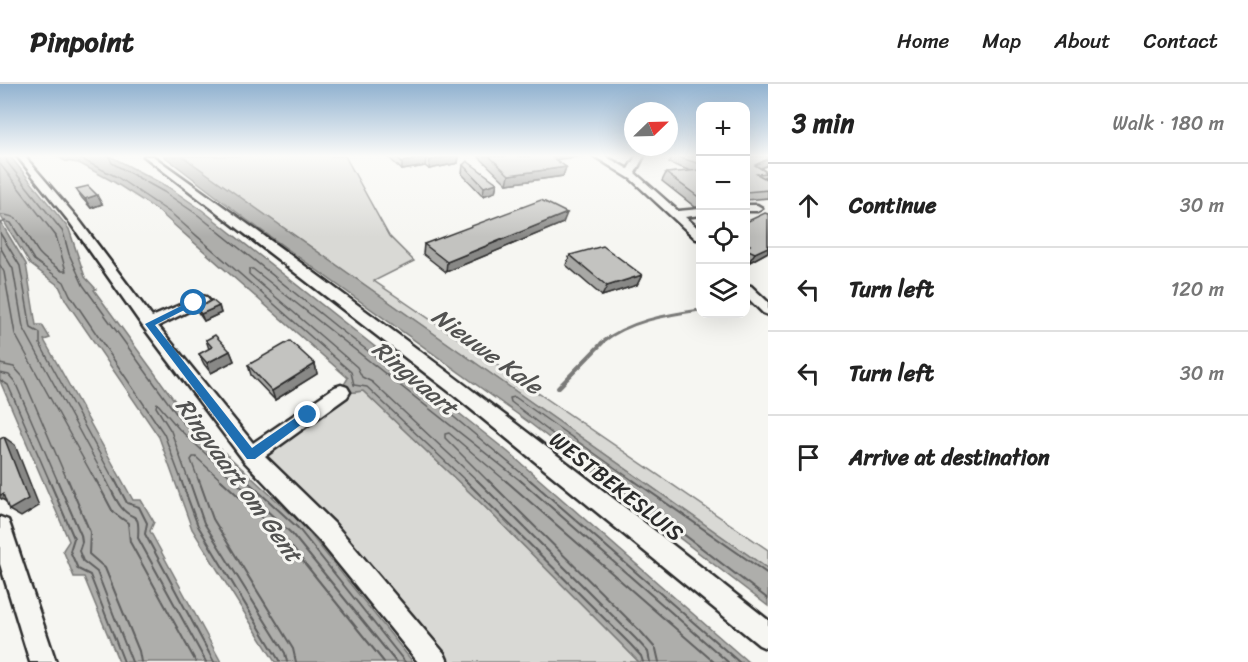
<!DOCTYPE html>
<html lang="en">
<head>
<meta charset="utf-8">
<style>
	body { margin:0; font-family:Sriracha,sans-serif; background:#f2f2f2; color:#222 }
	.controls { position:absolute; right:18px; top:18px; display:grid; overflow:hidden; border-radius:12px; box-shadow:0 6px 24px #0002 }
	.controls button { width:54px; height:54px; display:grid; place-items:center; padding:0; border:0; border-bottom:2px solid #e0e0e0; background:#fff; color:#222; font:30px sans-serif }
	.compass { position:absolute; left:624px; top:18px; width:54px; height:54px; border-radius:50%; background:#fff; box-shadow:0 6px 24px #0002; rotate:67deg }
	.stop { position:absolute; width:18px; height:18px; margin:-14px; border:4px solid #1f6fb2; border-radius:50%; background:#fff }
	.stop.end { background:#1f6fb2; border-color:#fff; box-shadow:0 2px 6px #0008 }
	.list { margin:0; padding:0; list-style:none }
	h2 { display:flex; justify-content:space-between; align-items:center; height:78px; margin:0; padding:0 24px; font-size:26px }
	h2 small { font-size:20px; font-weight:400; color:#767676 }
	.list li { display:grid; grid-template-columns:39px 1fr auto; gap:18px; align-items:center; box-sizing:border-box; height:84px; padding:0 24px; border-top:2px solid #e0e0e0 }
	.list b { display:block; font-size:22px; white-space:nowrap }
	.list em { font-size:20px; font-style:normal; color:#767676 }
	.icon { flex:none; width:33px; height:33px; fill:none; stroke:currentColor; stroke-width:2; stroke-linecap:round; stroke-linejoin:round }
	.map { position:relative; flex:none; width:768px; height:578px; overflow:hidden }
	header { display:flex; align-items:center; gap:36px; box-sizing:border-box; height:84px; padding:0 30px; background:#fff; border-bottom:2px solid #e0e0e0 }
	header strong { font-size:28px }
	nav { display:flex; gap:33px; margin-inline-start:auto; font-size:21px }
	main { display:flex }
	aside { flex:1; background:#fff }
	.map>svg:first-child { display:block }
	.green { fill:#d9d9d5; stroke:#828280; stroke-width:1.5 }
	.water { fill:#aeaeab; stroke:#7a7a78; stroke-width:1.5 }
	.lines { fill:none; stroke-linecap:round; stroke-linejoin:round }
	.shore-far1 { stroke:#5f5f5e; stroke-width:1.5 }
	.shore { stroke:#5f5f5e; stroke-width:2 }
	.stream-far1 { stroke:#7a7a78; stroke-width:3 }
	.stream { stroke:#7a7a78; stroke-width:4 }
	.minor-casing { stroke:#2b2b2b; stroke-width:5 }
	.minor { fill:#f6f6f2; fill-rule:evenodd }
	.wall { fill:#a8a8a5; stroke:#2b2b2b; stroke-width:1.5 }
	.shaded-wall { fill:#888886; stroke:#2b2b2b; stroke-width:1.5 }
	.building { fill:#c3c3c0; stroke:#2b2b2b; stroke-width:1.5 }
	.route { fill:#1f6fb2 }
	.labels { text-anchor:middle; stroke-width:6; stroke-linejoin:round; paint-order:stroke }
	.street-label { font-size:22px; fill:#2b2b2b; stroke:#f6f6f2 }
	.water-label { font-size:24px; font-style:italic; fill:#525251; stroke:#f6f6f2 }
</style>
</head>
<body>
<header>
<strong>Pinpoint</strong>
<nav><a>Home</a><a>Map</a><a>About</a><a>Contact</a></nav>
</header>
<main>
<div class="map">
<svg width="768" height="578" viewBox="0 0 768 578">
	<rect width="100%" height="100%" fill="#f6f6f2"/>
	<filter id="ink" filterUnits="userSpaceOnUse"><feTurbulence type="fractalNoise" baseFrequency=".0167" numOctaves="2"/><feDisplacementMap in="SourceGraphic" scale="12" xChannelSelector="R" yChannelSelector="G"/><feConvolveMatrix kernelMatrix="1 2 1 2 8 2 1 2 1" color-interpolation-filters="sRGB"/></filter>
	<g filter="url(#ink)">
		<g class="green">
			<polygon points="181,72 345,72 389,152 414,177 374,197 768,466 768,485"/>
			<polygon points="363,307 483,421 639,578 438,578 270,378 267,369 347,309"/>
		</g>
		<g class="water">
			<polygon points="0,72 10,72 69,145 85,193 96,205 94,206 188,335 302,440 413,578 275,578 192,445 159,353 66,217 59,202 30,180 0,131"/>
			<polygon points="57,72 110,72 168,103 202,126 508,368 748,578 639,578 483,421 363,307 347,309 342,304 348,294 156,125 114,98 79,79 65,77"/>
			<polygon points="164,72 182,72 768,485 768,522 527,337 247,136"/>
			<polygon points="0,137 26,180 36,241 42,241 50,254 44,256 133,416 141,416 154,438 150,447 221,578 119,578 84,493 74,493 63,466 69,457 0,297"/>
		</g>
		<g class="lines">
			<g class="shore-far1">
				<polyline points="6,72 7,78 63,148 69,170 83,201 183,339 247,398"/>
				<polyline points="75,72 117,93 172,130 351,288 354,301 367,303 467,398"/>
				<polyline points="109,72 112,79 164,108 198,131 342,247 443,324 532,398"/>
				<path d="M0 80 56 152 66 187H62C54 182 45 176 39 169 27 154 24 129 0 131"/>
				<polyline points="0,140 5,137 11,139 34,176 64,198 70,211 164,350 182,398"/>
				<polyline points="0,149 20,182 31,244 40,249 40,260 115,398"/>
				<polyline points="0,163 13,185 23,243 107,398"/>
				<polyline points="0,181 4,188 15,250 96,398"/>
				<polyline points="0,280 14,283 23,293 68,398"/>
				<polyline points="0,289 9,291 15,298 58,398"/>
				<polyline points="0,296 8,301 50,398"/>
				<polyline points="189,398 171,347 156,323 157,319 179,345 236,398"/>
				<polyline points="199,398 191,376 193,373 196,373 223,398"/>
				<polyline points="479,398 372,298 362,293 357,283 249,190 249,185 253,185 522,398"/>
				<polyline points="489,398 445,354 445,350 449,349 507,398"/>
				<polyline points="615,398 511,318 510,314 515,313 635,398"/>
			</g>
			<g class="shore">
				<polyline points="49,396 74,454 70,467 78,485 90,491 124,578"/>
				<polyline points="57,396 81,451 82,458 79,467 83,477 97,488 132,578"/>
				<polyline points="68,396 90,448 89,470 105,484 139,567 141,578"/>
				<polyline points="96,396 113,428 128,439 130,458 196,578"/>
				<path d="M106 396C111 405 115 415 121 423 133 439 140 424 138 454L206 578"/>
				<polyline points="115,396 127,419 139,423 147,439 145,450 214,578"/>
				<polyline points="181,396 198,442 280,578"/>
				<polyline points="189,396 204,439 285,569 287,578"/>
				<polyline points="199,396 213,435 293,565 296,578"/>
				<polyline points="221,396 286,456 384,578"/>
				<polyline points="234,396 292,450 396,578"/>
				<polyline points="246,396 298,444 405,578"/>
				<polyline points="465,396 630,560 641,572 643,578"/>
				<polyline points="477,396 636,555 648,568 650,578"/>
				<polyline points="488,396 642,549 656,565 659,578"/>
				<polyline points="505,396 714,578"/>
				<polyline points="520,396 728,578"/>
				<polyline points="530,396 739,578"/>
				<polyline points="613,396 768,515"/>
				<polyline points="633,396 768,490"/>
			</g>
			<g class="stream-far1">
				<polyline points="746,220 755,221"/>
				<path d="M601 259C629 237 665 231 700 226"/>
			</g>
			<polyline class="stream" points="558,304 603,258"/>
			<defs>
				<g id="minor">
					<polygon points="17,72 27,72 26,74 79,136 152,233 201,212 206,213 213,221 211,224 206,226 199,222 158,242 253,359 335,303 341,301 347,303 350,308 347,313 265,372 334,439 444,569 448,578 418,578 318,455 244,377 144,244 71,140"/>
					<path d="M144 72H153C362 221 567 376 768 536V565L759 561 455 312Z"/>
					<polygon points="594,72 605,72 628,85 636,72 644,72 635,89 678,127 700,125 700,131 685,133 700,146 700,155 696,155 631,95"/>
					<polygon points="746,121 757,121 762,124 757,127 746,127"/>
					<polygon points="746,201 751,202 768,218 768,231 763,229 746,212"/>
					<polygon points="0,433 8,436 11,444 56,578 30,578 0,480"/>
				</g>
			</defs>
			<use href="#minor" class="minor-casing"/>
			<use href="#minor" class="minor"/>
		</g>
		<g class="wall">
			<polygon points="387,72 459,72 458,79 429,85 425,82 402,86"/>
			<polygon points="478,72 585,72 555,75 566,83 563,92 507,100"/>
			<polygon points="673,72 700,72 700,123 695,123 662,97 666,89 691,87 669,79"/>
			<polygon points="746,72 768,72 768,81 761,84 768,89 764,94 768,96 768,114 746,116"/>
			<polygon points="463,81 497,99 495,108 483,112 462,90"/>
			<polygon points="76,105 102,120 91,124 82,114"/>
			<polygon points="746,138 768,168 748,179 746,178"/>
			<polygon points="563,139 446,188 423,170 424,160"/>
			<polygon points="570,171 642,191 637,201 602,212 566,181"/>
			<polygon points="194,220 219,222 221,229 204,237 197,227"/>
			<polygon points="206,256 230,267 234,277 211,289 204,280 199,270 209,265"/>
			<polygon points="315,280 317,290 275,316 251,291 248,281"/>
		</g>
		<g class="shaded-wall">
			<polygon points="454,72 459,72 458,79 429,85 430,76"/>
			<polygon points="545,72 585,72 544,77"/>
			<polygon points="426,73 425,82 402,86 402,78"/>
			<polygon points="768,75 768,81 750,89 755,81"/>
			<polygon points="566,83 563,92 507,100 509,91"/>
			<polygon points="497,99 495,108 483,112 484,103"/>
			<polygon points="97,111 102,120 91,124 85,115"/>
			<polygon points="567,129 563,139 446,188 447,178"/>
			<polygon points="768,162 768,168 748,179 755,169"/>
			<polygon points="642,191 637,201 602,212 607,202"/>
			<polygon points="219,222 221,229 204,237 201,230"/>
			<polygon points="230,267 234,277 211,289 207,279"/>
			<polygon points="315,280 317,290 275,316 272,307"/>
			<polygon points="4,353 15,361 39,422 21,433 9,426"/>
			<polygon points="3,410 10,420 0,414 0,411"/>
		</g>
		<g class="building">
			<polygon points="396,72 454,72 430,76 426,73 402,78"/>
			<polygon points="489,72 550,72 566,83 509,91"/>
			<polygon points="675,72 700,72 700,80"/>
			<polygon points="746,72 768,72 768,75 755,81 768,89 757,90 768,96 768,106 746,108"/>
			<polygon points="467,77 497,99 484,103 463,81"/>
			<polygon points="700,86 700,114 666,89"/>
			<polygon points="88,102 97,111 85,115 76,105"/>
			<polygon points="541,116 567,129 447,178 424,160"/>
			<polygon points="765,129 768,130 768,163 755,169 746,165 746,163 750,161 746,159 746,138"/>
			<polygon points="603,162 642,191 607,202 570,171"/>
			<polygon points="212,216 219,222 201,230 194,220 197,219 204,221"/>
			<polygon points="215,251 230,267 207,279 199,270 212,263 206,256"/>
			<polygon points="290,257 315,280 272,307 248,281"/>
			<polygon points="4,353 28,415 9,426 3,410 0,411 0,355"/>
		</g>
	</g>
	<linearGradient id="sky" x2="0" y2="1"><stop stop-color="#91b2d0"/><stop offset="0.47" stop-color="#fbfbf9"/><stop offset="1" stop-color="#fbfbf9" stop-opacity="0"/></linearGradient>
	<rect width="768" height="153" fill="url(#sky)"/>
	<polygon class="route" points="191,217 198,219 155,241 252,364 304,328 308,327 314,331 255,375 247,375 145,240"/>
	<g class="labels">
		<g class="street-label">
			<text transform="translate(617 402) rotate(38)" y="8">WESTBEKESLUIS</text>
		</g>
		<g class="water-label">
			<text transform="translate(487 267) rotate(36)" y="8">Nieuwe Kale</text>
			<text transform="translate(415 294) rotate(40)" y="8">Ringvaart</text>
			<text transform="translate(239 396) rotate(54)" y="8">Ringvaart om Gent</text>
		</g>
	</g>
</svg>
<div class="controls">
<button>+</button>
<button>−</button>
<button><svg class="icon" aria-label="locate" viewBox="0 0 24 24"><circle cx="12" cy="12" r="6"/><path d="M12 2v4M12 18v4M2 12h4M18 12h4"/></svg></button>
<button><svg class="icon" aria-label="layers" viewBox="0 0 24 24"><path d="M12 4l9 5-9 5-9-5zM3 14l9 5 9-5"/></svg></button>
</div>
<svg class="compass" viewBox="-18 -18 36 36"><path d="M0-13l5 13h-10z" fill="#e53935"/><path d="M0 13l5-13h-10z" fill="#767676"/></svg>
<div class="stop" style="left:194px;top:219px"></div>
<div class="stop end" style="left:308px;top:331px"></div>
</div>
<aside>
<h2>3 min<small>Walk · 180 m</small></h2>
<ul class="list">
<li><svg class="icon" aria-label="ahead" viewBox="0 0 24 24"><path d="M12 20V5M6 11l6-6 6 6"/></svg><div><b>Continue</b></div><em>30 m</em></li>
<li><svg class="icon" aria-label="left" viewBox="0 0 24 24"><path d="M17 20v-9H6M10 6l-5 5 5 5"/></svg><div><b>Turn left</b></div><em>120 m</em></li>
<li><svg class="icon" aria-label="left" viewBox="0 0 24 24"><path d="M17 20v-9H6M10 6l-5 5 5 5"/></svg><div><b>Turn left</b></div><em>30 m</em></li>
<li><svg class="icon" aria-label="arrive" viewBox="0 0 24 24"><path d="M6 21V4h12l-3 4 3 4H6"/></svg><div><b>Arrive at destination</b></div></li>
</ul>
</aside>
</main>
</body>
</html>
